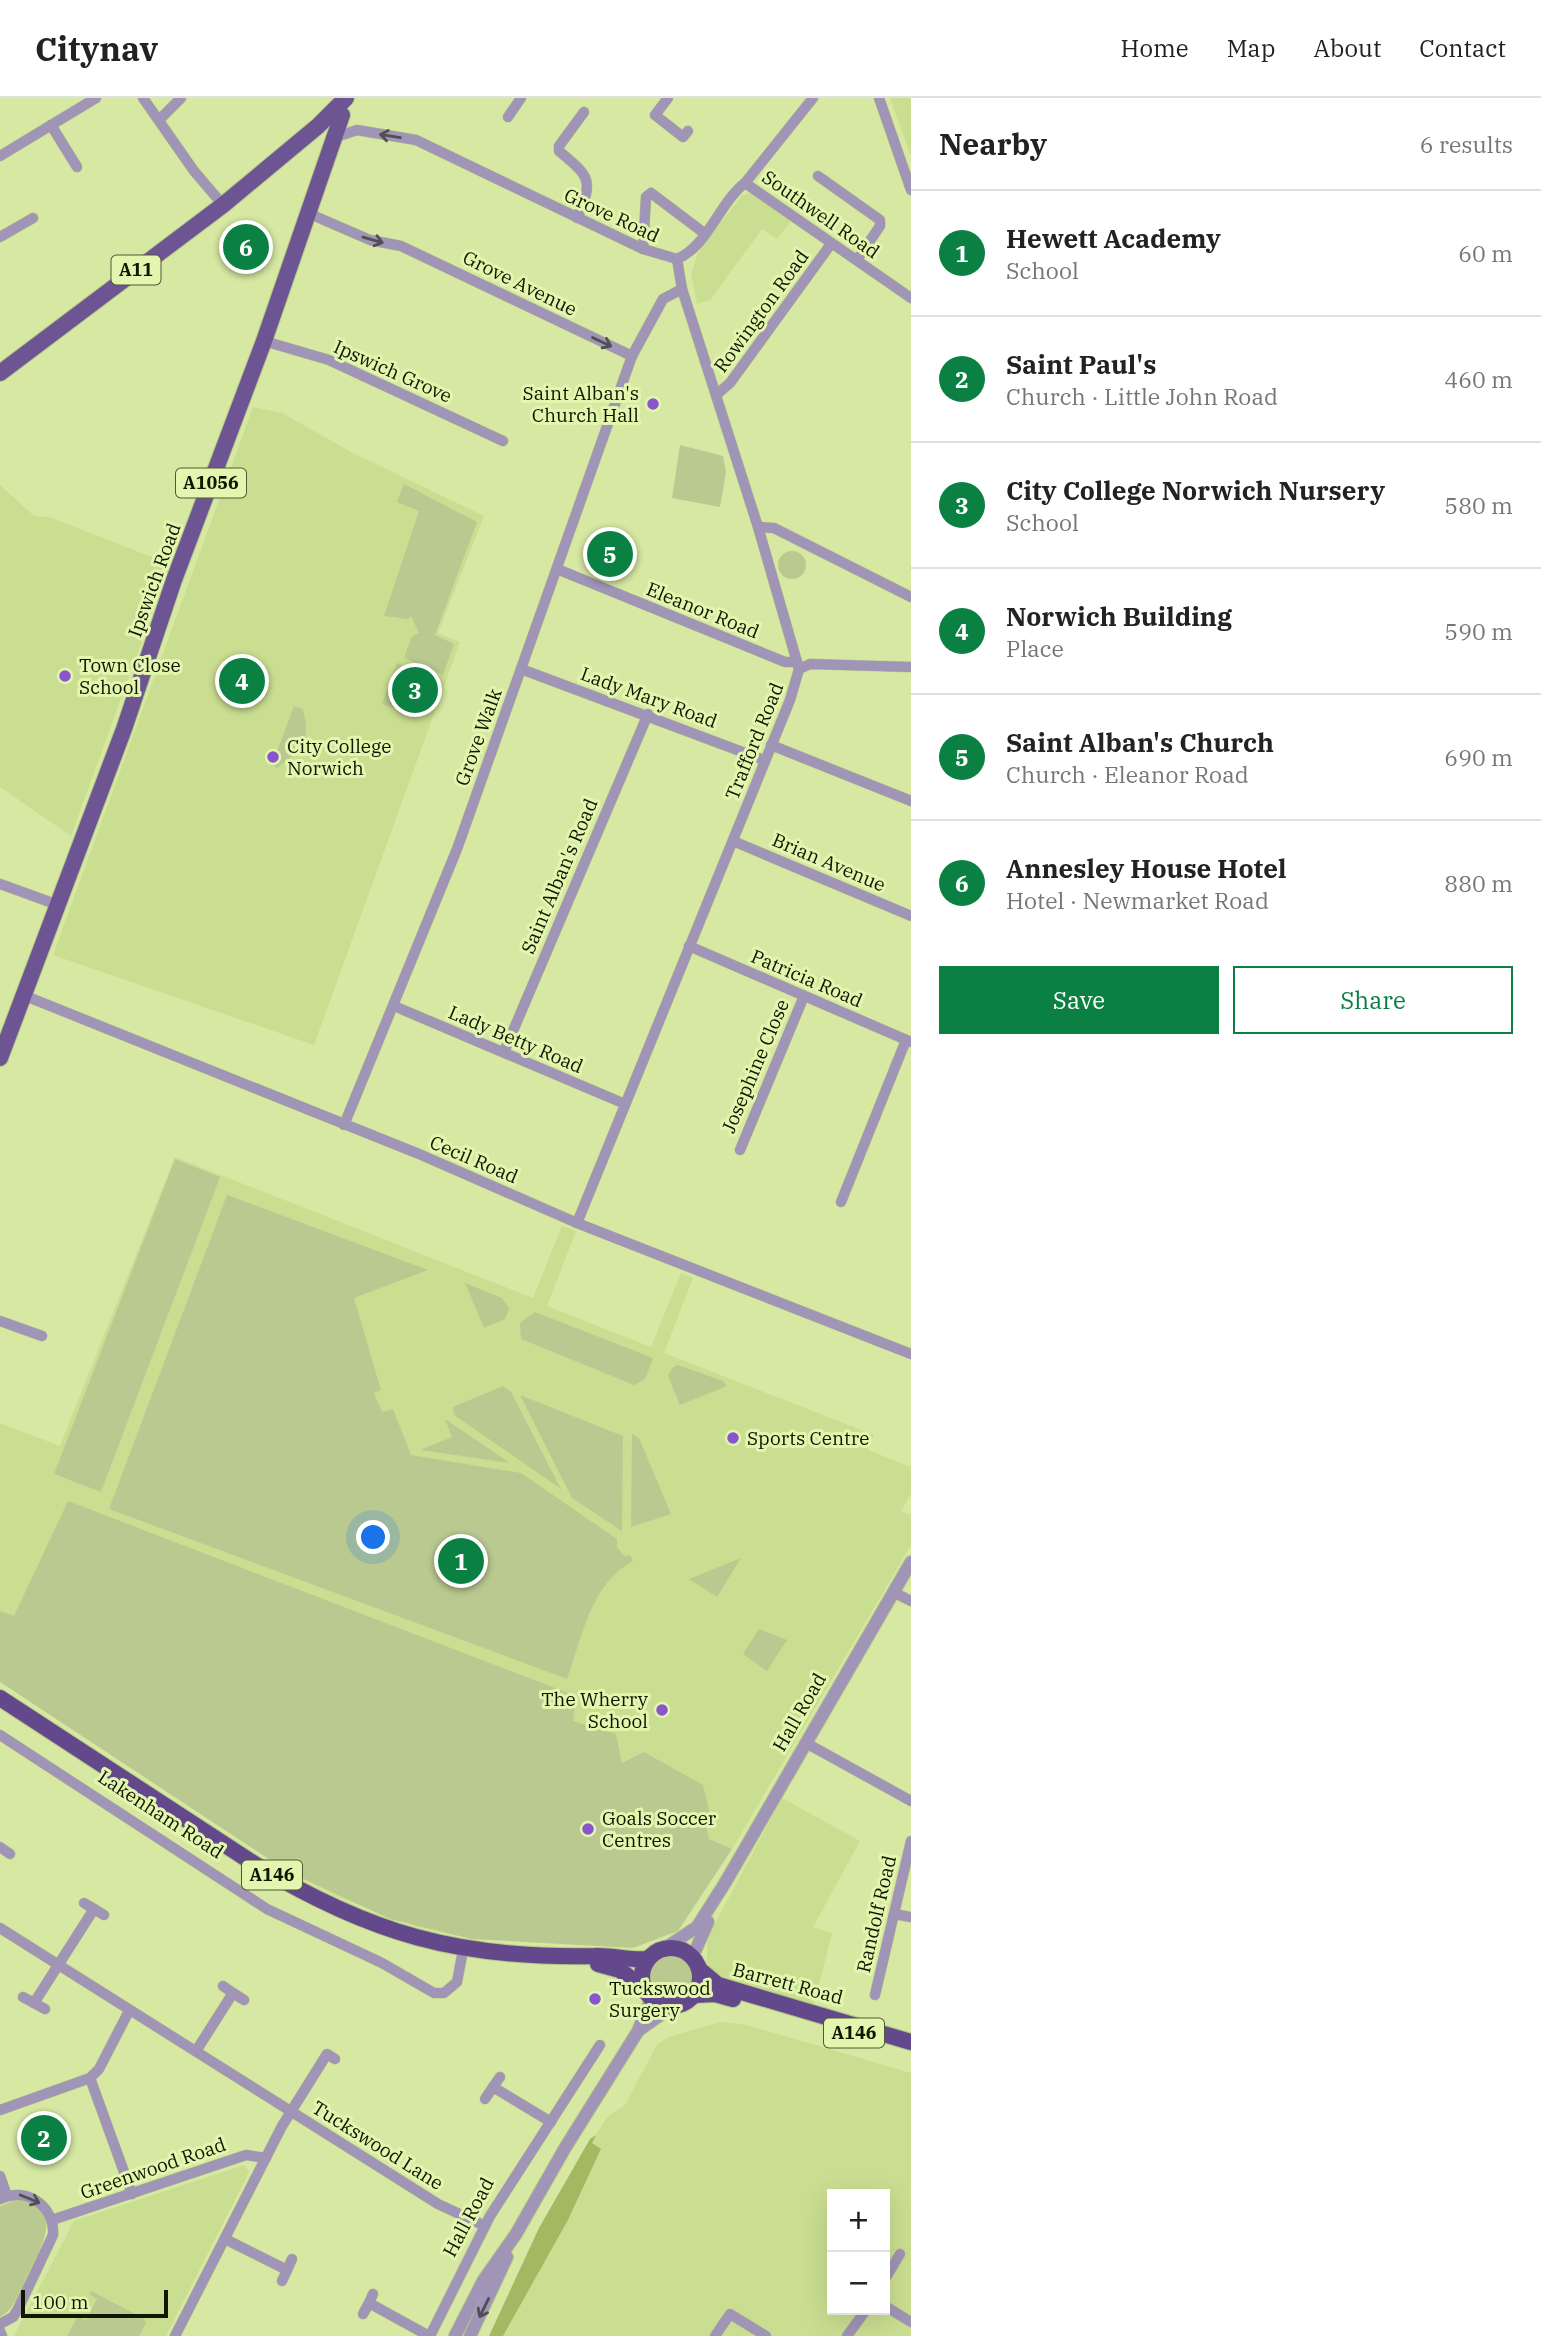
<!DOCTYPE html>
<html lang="en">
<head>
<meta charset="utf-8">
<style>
	body { margin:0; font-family:"IBM Plex Serif",serif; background:#f2f2f2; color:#222 }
	.controls { position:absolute; right:21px; bottom:21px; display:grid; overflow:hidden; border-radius:0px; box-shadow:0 7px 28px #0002 }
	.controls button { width:63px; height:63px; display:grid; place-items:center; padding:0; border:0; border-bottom:2px solid #e0e0e0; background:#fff; color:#222; font:35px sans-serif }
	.scale { position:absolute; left:21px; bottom:18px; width:147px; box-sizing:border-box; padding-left:7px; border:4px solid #111600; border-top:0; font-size:19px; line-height:24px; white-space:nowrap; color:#111600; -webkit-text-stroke:5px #e3f6af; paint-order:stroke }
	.you { position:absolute; left:374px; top:1440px; width:24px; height:24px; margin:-18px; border:5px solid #fff; border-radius:50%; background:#1a73e8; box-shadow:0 0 0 10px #1a73e833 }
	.badge { display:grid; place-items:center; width:46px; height:46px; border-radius:50%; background:#0b8043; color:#fff; font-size:23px; font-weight:700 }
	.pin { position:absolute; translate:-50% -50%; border:4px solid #fff; box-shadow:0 2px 7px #0006 }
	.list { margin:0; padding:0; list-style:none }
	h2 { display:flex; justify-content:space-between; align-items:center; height:91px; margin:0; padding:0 28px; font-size:30px }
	h2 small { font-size:23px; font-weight:400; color:#767676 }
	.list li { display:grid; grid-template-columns:46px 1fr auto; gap:21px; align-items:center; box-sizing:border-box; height:126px; padding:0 28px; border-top:2px solid #e0e0e0 }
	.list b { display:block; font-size:26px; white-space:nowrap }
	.list p { margin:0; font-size:23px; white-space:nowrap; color:#767676 }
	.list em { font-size:23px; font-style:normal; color:#767676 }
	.actions { display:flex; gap:14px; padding:21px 28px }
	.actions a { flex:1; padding:16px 0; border:2px solid #0b8043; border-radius:0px; text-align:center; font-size:24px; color:#0b8043 }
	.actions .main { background:#0b8043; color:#fff }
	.map { position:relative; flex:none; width:911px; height:2238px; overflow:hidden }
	header { display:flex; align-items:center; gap:42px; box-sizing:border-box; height:98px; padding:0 35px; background:#fff; border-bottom:2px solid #e0e0e0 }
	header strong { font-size:33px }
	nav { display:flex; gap:38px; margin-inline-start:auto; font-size:24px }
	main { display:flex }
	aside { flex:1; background:#fff }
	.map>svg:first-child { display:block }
	.built { fill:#cade91; fill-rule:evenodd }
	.green { fill:#bac990 }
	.forest { fill:#a3b861 }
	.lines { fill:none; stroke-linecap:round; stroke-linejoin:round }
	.minor-casing { stroke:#b6c688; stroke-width:11 }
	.tertiary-casing { stroke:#b6c688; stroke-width:14 }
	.primary-casing { stroke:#b6c688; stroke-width:18 }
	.trunk-casing { stroke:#b6c688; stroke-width:18 }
	.minor { stroke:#a094b7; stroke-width:10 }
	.tertiary { stroke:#a094b7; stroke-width:12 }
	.primary { stroke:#6c5592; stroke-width:16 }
	.trunk { stroke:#63498b; stroke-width:16 }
	.oneway { stroke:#514f52 }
	.poi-dot { fill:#8855cd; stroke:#e3f6af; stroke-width:2.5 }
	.labels { text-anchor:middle; stroke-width:6; stroke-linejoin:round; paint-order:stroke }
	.shield { fill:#e3f6af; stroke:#505934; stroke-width:2 }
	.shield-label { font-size:18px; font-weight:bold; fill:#111600 }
	.street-label { font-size:19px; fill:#111600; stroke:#e3f6af }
	.poi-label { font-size:19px; fill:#111600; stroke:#e3f6af; text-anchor:start }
</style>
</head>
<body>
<header>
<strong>Citynav</strong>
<nav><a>Home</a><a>Map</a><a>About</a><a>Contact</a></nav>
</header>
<main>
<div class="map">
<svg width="911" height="2238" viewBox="0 0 911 2238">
	<rect width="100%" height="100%" fill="#d6e8a2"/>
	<g class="built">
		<polygon points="890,0 911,0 911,58"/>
		<polygon points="752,95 791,123 777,141 762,131 710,202 697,206 691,176 698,155 742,97"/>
		<polygon points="253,309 282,315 353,355 484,418 438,535 460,544 314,947 53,857"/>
		<polygon points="0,387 34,418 49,419 170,466 71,738 0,689"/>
		<polygon points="175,1059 533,1200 562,1128 568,1130 576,1133 547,1208 651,1249 681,1175 693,1180 664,1255 874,1337 868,1352 911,1369 911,1396 901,1413 911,1417 911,1447 732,1751 709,1741 705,1721 710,1720 622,1665 616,1636 573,1624 448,1790 472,1841 417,1829 338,1799 287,1773 0,1583 0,1325 60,1348"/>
		<polygon points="782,1700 860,1743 813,1829 832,1835 813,1910 723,1881 707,1865 707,1845 713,1829"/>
		<path d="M720 1924 747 1927 911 1975V2238H503L568 2122 601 2052 591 2045 607 2019 625 2007 657 1947 669 1939ZM832 2096H885V2212H832Z"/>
		<polygon points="244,2067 249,2074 166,2238 14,2238 74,2123"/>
	</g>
	<g class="green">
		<polygon points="680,347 723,358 726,374 720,409 672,400"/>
		<polygon points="404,386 477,424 435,537 454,546 443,577 404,560 412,538 419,535 411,518 408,521 384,518 419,413 397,404"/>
		<circle cx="792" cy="467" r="14"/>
		<polygon points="397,565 407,569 393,610 382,606"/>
		<path d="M294 608 303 611C311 644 303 650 277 670L272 667Z"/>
		<polygon points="175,1061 220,1079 101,1394 54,1376"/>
		<path d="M227 1097 428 1172 354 1200 381 1292 374 1295 382 1314 393 1311 411 1357 521 1375 617 1441V1449L624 1458 630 1457 633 1463C591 1485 582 1539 567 1581L109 1411Z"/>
		<polygon points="465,1185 502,1200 509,1210 505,1221 484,1230"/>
		<polygon points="535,1214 653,1260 645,1281 634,1287 521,1241 520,1225"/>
		<polygon points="678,1267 723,1283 727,1288 680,1307 668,1278 672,1270"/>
		<polygon points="503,1288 511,1294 561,1391 454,1317 453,1309"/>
		<polygon points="520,1297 623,1338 622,1433 572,1400"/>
		<polygon points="445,1321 510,1365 420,1352 452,1339"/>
		<polygon points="632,1336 639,1340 671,1416 631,1429"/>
		<polygon points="68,1403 576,1598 573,1623 616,1636 622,1665 644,1654 703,1687 711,1720 705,1721 709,1741 732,1751 678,1833 633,1850 472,1841 390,1821 287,1773 0,1584 0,1513 14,1518"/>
		<polygon points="741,1460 717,1499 689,1481"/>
		<polygon points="759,1531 787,1542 767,1573 743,1556"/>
		<circle cx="671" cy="1880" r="22"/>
		<path d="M18 2101C65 2110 42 2147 29 2174 21 2190 16 2211 0 2219V2108Z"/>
		<polygon points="91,2193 143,2220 146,2225 139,2238 67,2238 78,2218 86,2222 97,2201 89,2196"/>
	</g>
	<polygon class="forest" points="596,2037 592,2045 601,2051 568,2122 503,2238 489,2238 539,2130 590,2041"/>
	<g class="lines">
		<defs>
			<g id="minor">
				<polyline points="143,0 194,73 223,107"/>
				<polyline points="668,0 655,17 683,39 688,33"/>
				<polyline points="879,0 911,92"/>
				<polyline points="508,19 521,0"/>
				<polyline points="159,22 181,0"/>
				<polyline points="51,27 77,69"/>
				<path d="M336 39 357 32 416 42 643 151 677 161C708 148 719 105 745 85L813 0"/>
				<polyline points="0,58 96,0"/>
				<polyline points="818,78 880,122 880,128 857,162"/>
				<polyline points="745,85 911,200"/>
				<polyline points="310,116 370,142 401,148 632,258"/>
				<path d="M577 120C594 82 590 79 559 53V48L584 14"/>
				<polyline points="0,139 33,120"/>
				<polyline points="643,151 646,99 651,95 704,135"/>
				<polyline points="264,243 329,262 503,343"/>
				<polyline points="716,297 730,285 831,146"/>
				<polyline points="758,429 774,430 911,499"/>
				<polyline points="557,471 785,564 797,564"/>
				<polyline points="521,571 764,662"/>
				<polyline points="799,571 810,566 911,569"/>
				<polyline points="771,647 911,703"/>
				<polyline points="733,743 911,818"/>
				<polyline points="0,786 58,807"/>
				<polyline points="689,848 911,944"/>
				<polyline points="23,897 419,1056 577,1125 911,1256"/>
				<polyline points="394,908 625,1006"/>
				<polyline points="504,954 648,616"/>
				<polyline points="344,1027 457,751 632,258 663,201 682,191"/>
				<polyline points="740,1052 804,898"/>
				<polyline points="841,1104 906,942"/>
				<polyline points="577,1125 790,602 799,571 758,429 682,191 677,161"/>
				<polyline points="0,1223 42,1238"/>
				<polyline points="893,1494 911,1503"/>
				<polyline points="0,1637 267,1811 382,1865 434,1895 444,1895 457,1884 463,1852"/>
				<polyline points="806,1645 911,1703"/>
				<polyline points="0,1749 10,1756"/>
				<polyline points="84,1805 94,1811"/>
				<polyline points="894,1816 911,1819"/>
				<polyline points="0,1830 438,2106 485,2128"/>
				<polyline points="223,1888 233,1895"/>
				<polyline points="875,1897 911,1743"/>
				<polyline points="23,1899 34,1905"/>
				<polyline points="45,1911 34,1905 94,1811 104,1817"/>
				<polyline points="196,1953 233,1895 244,1902"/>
				<polyline points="500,1979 493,1989 551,2024"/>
				<polyline points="90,1980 132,2096"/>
				<polyline points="485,2001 493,1989"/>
				<polyline points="0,2012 90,1980 99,1971 129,1913"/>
				<polyline points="0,2078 7,2098"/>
				<path d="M0 2101C26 2088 55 2108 53 2137L18 2211 13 2219 0 2226"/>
				<polyline points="52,2122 246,2057 266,2060"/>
				<polyline points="225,2141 287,2172 292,2161"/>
				<polyline points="885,2181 900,2156"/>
				<polyline points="282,2183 287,2172"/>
				<polyline points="373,2196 369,2205 429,2238"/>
				<polyline points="885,2208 911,2224"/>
				<polyline points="363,2216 369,2205"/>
				<polyline points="0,2233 2,2238"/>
				<polyline points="175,2238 282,2028 327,1956 335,1961"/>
				<polyline points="430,2238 490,2118 600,1947"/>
				<polyline points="715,2238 730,2216 766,2238"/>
				<polyline points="847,2238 866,2212"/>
			</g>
			<g id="tertiary">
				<polyline points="662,1852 697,1829 725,1785 911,1464"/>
				<polyline points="692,1860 708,1824"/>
				<polyline points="639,1932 673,1908"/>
				<polyline points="455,2238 483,2183 516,2136 565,2050 638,1933 651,1901"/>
				<polyline points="470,2238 507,2159"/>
			</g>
			<g id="primary">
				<polyline points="0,275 223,107 318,28 346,0"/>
				<polyline points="0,960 124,631 174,482 264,243 342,17"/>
			</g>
			<g id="trunk">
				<path d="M0 1600 253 1765C370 1836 459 1861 595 1858 613 1857 630 1863 648 1861"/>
				<circle cx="671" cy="1879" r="29"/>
				<polyline points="598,1866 620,1872 644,1891"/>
				<polyline points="699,1871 718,1887 911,1944"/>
				<polyline points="694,1897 715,1896 733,1901"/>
			</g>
		</defs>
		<use href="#minor" class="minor-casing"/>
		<use href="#tertiary" class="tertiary-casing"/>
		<use href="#primary" class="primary-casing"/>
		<use href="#trunk" class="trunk-casing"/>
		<use href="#minor" class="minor"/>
		<use href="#tertiary" class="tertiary"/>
		<use href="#primary" class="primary"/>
		<use href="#trunk" class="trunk"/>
	</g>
	<defs><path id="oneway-shaft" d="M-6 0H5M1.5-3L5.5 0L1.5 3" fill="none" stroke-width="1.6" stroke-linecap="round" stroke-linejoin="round" transform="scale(1.75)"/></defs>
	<g class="oneway">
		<use href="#oneway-shaft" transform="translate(390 38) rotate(-171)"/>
		<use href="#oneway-shaft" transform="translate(373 142) rotate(16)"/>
		<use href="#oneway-shaft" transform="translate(602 244) rotate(25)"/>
		<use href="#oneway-shaft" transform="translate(30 2101) rotate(22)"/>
		<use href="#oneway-shaft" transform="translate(484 2210) rotate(116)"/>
	</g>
	<g class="poi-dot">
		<circle cx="653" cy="306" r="7"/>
		<circle cx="65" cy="578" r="7"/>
		<circle cx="273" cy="659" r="7"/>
		<circle cx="733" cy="1340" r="7"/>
		<circle cx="662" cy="1612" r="7"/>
		<circle cx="588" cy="1731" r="7"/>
		<circle cx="595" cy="1901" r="7"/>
	</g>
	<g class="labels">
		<g class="shield">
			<rect x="111.5" y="157.5" width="49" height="29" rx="5"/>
			<rect x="176" y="370.5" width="70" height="29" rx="5"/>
			<rect x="242" y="1762.5" width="60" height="29" rx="5"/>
			<rect x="824" y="1920.5" width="60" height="29" rx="5"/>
		</g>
		<g class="shield-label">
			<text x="136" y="178">A11</text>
			<text x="211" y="391">A1056</text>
			<text x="272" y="1783">A146</text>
			<text x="854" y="1941">A146</text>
		</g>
		<g class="street-label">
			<text transform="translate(821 116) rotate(35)" y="7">Southwell Road</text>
			<text transform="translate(612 117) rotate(25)" y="7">Grove Road</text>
			<text transform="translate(520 185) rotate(26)" y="7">Grove Avenue</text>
			<text transform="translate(761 213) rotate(-54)" y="7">Rowington Road</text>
			<text transform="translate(393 273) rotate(24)" y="7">Ipswich Grove</text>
			<text transform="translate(154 482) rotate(-70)" y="7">Ipswich Road</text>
			<text transform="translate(703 512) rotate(22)" y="7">Eleanor Road</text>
			<text transform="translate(649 599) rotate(20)" y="7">Lady Mary Road</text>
			<text transform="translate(478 639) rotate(-70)" y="7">Grove Walk</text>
			<text transform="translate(754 643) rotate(-68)" y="7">Trafford Road</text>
			<text transform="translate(829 764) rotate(23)" y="7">Brian Avenue</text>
			<text transform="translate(559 778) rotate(-67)" y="7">Saint Alban's Road</text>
			<text transform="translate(807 880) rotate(23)" y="7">Patricia Road</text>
			<text transform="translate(516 941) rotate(23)" y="7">Lady Betty Road</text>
			<text transform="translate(755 968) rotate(-67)" y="7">Josephine Close</text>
			<text transform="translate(474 1061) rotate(23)" y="7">Cecil Road</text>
			<text transform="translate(799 1614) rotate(-60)" y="7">Hall Road</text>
			<text transform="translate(161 1716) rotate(33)" y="7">Lakenham Road</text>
			<text transform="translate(876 1816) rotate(-77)" y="7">Randolf Road</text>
			<text transform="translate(788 1885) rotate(15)" y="7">Barrett Road</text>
			<text transform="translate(378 2047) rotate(32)" y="7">Tuckswood Lane</text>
			<text transform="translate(153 2070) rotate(-19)" y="7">Greenwood Road</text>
			<text transform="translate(468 2119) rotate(-62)" y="7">Hall Road</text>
		</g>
		<g class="poi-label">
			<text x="639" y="302" text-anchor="end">Saint Alban's<tspan x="639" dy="22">Church Hall</tspan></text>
			<text x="79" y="574">Town Close<tspan x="79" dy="22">School</tspan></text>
			<text x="287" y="655">City College<tspan x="287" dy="22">Norwich</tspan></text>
			<text x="747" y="1347">Sports Centre</text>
			<text x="648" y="1608" text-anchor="end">The Wherry<tspan x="648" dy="22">School</tspan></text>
			<text x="602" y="1727">Goals Soccer<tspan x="602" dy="22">Centres</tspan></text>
			<text x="609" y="1897">Tuckswood<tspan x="609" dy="22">Surgery</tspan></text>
		</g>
	</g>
</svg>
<div class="controls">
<button>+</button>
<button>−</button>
</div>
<div class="scale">100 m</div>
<div class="you"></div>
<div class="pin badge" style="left:461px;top:1463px">1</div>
<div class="pin badge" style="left:44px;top:2040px">2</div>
<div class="pin badge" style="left:415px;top:592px">3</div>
<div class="pin badge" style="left:242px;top:583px">4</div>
<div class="pin badge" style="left:610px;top:456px">5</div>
<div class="pin badge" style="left:246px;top:149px">6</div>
</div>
<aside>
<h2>Nearby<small>6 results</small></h2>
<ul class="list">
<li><span class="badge">1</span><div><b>Hewett Academy</b><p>School</p></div><em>60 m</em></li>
<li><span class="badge">2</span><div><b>Saint Paul's</b><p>Church · Little John Road</p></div><em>460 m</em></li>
<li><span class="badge">3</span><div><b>City College Norwich Nursery</b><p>School</p></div><em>580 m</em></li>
<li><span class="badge">4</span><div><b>Norwich Building</b><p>Place</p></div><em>590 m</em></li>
<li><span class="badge">5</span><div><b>Saint Alban's Church</b><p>Church · Eleanor Road</p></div><em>690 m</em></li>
<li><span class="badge">6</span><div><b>Annesley House Hotel</b><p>Hotel · Newmarket Road</p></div><em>880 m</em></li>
</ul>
<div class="actions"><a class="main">Save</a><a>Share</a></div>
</aside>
</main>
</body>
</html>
